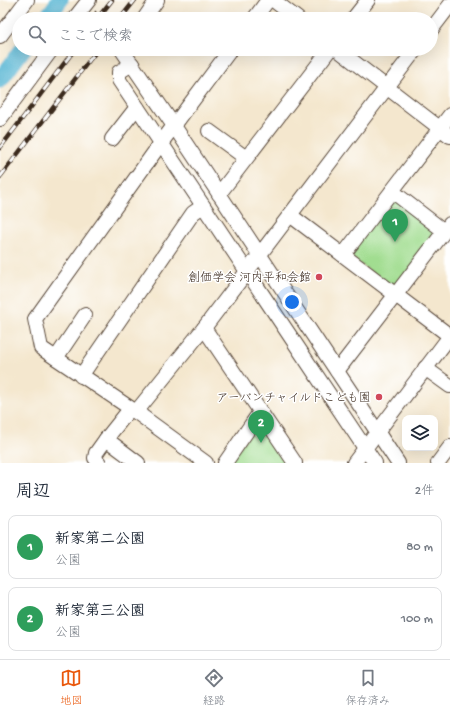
<!DOCTYPE html>
<html lang="ja">
<head>
<meta charset="utf-8">
<style>
	body { margin:0; font-family:"Gochi Hand","Klee One",sans-serif; background:#f6f6f7; color:#1f2937 }
	.controls { position:absolute; right:12px; bottom:12px; display:grid; overflow:hidden; border-radius:8px; box-shadow:0 4px 16px #0002 }
	.controls button { width:36px; height:36px; display:grid; place-items:center; padding:0; border:0; border-bottom:1px solid #e0e1e3; background:#fff; color:#1f2937; font:20px sans-serif }
	.you { position:absolute; left:292px; top:302px; width:14px; height:14px; margin:-10px; border:3px solid #fff; border-radius:50%; background:#1a73e8; box-shadow:0 0 0 6px #1a73e833 }
	.badge { display:grid; place-items:center; width:26px; height:26px; border-radius:50%; background:#ea580c; color:#fff; font-size:13px; font-weight:700 }
	.pin { position:absolute; translate:-50% -33px; filter:drop-shadow(0 1px 2px #0008) }
	.pin::after { content:''; position:absolute; top:21px; width:14px; height:12px; background:inherit; clip-path:polygon(0 0,100% 0,50% 100%) }
	.list { margin:0; padding:0; list-style:none }
	h2 { display:flex; justify-content:space-between; align-items:center; height:52px; margin:0; padding:0 16px; font-size:17px }
	h2 small { font-size:13px; font-weight:400; color:#747a83 }
	.list li { display:grid; grid-template-columns:26px 1fr auto; gap:12px; align-items:center; box-sizing:border-box; height:64px; margin:0 8px 8px; padding:0 8px; border:1px solid #e0e1e3; border-radius:8px }
	.list b { display:block; font-size:15px; white-space:nowrap }
	.list p { margin:0; font-size:13px; white-space:nowrap; color:#747a83 }
	.list em { font-size:13px; font-style:normal; color:#747a83 }
	.icon { flex:none; width:22px; height:22px; fill:none; stroke:currentColor; stroke-width:2; stroke-linecap:round; stroke-linejoin:round }
	.map { position:relative; flex:none; width:450px; height:463px; overflow:hidden }
	.search { position:absolute; background:#fff; box-shadow:0 4px 16px #0002; left:12px; right:12px; top:12px; height:44px; display:flex; align-items:center; gap:10px; box-sizing:border-box; padding:0 14px; border-radius:22px; color:#747a83; font-size:15px }
	.sheet { height:196px; background:#fff }
	nav { display:flex; justify-content:space-around; align-items:center; box-sizing:border-box; height:56px; border-top:1px solid #e0e1e3; background:#fff; font-size:11px; color:#747a83 }
	nav a { display:grid; justify-items:center; gap:2px }
	nav .on { color:#ea580c }
	.map>svg:first-child { display:block }
	.green { fill:#a1dd90; stroke:#6e8457 }
	.lines { fill:none; stroke-linecap:round; stroke-linejoin:round }
	.river { stroke:#53b4d2; stroke-width:17 }
	.minor-casing { stroke:#574638; stroke-width:16 }
	.path { stroke:#574638; stroke-width:1.5; stroke-dasharray:3 3; stroke-linecap:butt }
	.minor { stroke:#fff; stroke-width:14 }
	.rail-casing { stroke:#3b2a1e; stroke-width:4.5 }
	.rail { stroke:#fff; stroke-width:3; stroke-dasharray:9; stroke-linecap:butt }
	.poi-dot { fill:#d1495b; stroke:#fff; stroke-width:1.5 }
	.labels { text-anchor:middle; stroke-width:3; stroke-linejoin:round; paint-order:stroke }
	.poi-label { font-size:12px; fill:#3b2a1e; stroke:#fff; text-anchor:end }
</style>
</head>
<body>
<div class="map">
<svg width="450" height="463" viewBox="0 0 450 463">
	<rect width="100%" height="100%" fill="#fff"/>
	<filter id="ink" filterUnits="userSpaceOnUse"><feTurbulence type="fractalNoise" baseFrequency=".025" numOctaves="2"/><feDisplacementMap in="SourceGraphic" scale="8" xChannelSelector="R" yChannelSelector="G"/><feConvolveMatrix kernelMatrix="1 2 1 2 8 2 1 2 1" color-interpolation-filters="sRGB"/></filter>
	<filter id="wash" filterUnits="userSpaceOnUse"><feTurbulence type="fractalNoise" baseFrequency=".012" numOctaves="4" result="noise"/><feDisplacementMap in="SourceGraphic" scale="16" xChannelSelector="R" yChannelSelector="G"/><feGaussianBlur stdDeviation="0.9" result="paint"/><feColorMatrix in="noise" values="0 0 0 0 0 0 0 0 0 0 0 0 0 0 0 0 0 1.4 0 .05"/><feComposite in="paint" operator="in"/></filter>
	<g filter="url(#wash)">
		<rect width="100%" height="100%" fill="#f4e7ce"/>
		<g class="green">
			<polygon points="397,199 437,233 399,285 390,286 352,258 352,250 389,200"/>
			<polygon points="264,422 291,463 228,463 258,423"/>
		</g>
		<g class="lines">
			<g class="river">
				<polyline points="46,19 60,0"/>
				<polyline points="0,80 23,49"/>
			</g>
		</g>
	</g>
	<g filter="url(#ink)">
		<g class="lines">
			<defs>
				<g id="minor">
					<polyline points="273,0 298,19"/>
					<polyline points="74,19 89,0"/>
					<polyline points="144,19 157,0"/>
					<polyline points="254,19 268,0"/>
					<polyline points="353,19 368,0"/>
					<polyline points="431,30 450,5"/>
					<polyline points="0,36 27,0"/>
					<polyline points="123,49 122,50 174,126 398,463"/>
					<polyline points="337,49 450,136"/>
					<polyline points="132,64 119,72 119,80 375,463"/>
					<polyline points="0,119 52,49"/>
					<polyline points="209,131 246,158"/>
					<polyline points="112,139 137,107"/>
					<polyline points="392,191 444,231"/>
					<polyline points="219,194 330,49"/>
					<polyline points="290,215 450,336"/>
					<polyline points="343,255 450,115"/>
					<polyline points="204,328 295,463"/>
					<polyline points="56,358 85,315"/>
					<polyline points="425,368 450,386"/>
					<polyline points="337,371 450,224"/>
					<polyline points="81,376 193,213 203,206"/>
					<polyline points="130,409 106,439 138,463"/>
					<polyline points="136,412 204,328 416,49"/>
					<polyline points="99,463 95,458 96,453 106,439"/>
					<polyline points="206,463 136,412 41,348 35,319 161,143 231,49"/>
					<polyline points="225,463 260,412"/>
					<polyline points="354,463 450,336"/>
					<polyline points="438,463 450,447"/>
				</g>
			</defs>
			<use href="#minor" class="minor-casing"/>
			<polyline class="path" points="95,11 100,19"/>
			<use href="#minor" class="minor"/>
			<defs>
				<g id="rail">
					<polyline points="97,19 112,0"/>
					<polyline points="120,19 135,0"/>
					<polyline points="0,148 75,49"/>
					<polyline points="0,177 98,49"/>
				</g>
			</defs>
			<use href="#rail" class="rail-casing"/>
			<use href="#rail" class="rail"/>
		</g>
	</g>
	<g class="poi-dot">
		<circle cx="319" cy="277" r="4"/>
		<circle cx="379" cy="397" r="4"/>
	</g>
	<g class="labels">
		<g class="poi-label">
			<text x="311" y="281">創価学会 河内平和会館</text>
			<text x="371" y="401">アーバンチャイルドこども園</text>
		</g>
	</g>
</svg>
<div class="controls">
<button><svg class="icon" aria-label="layers" viewBox="0 0 24 24"><path d="M12 4l9 5-9 5-9-5zM3 14l9 5 9-5"/></svg></button>
</div>
<div class="you"></div>
<div class="pin badge" style="left:395px;top:242px;background:#2e9e5b">1</div>
<div class="pin badge" style="left:261px;top:443px;background:#2e9e5b">2</div>
<div class="search"><svg class="icon" aria-label="search" viewBox="0 0 24 24"><circle cx="10" cy="10" r="6"/><path d="M15 15l6 6"/></svg>ここで検索</div>
</div>
<section class="sheet">
<h2>周辺<small>2件</small></h2>
<ul class="list">
<li><span class="badge" style="background:#2e9e5b">1</span><div><b>新家第二公園</b><p>公園</p></div><em>80 m</em></li>
<li><span class="badge" style="background:#2e9e5b">2</span><div><b>新家第三公園</b><p>公園</p></div><em>100 m</em></li>
</ul>
</section>
<nav>
<a class="on"><svg class="icon" aria-label="map" viewBox="0 0 24 24"><path d="M3 6l6-2 6 2 6-2v14l-6 2-6-2-6 2zM9 4v14M15 6v14"/></svg>地図</a>
<a><svg class="icon" aria-label="directions" viewBox="0 0 24 24"><path d="M12 3l9 9-9 9-9-9zM9 14v-3h6M13 9l2 2-2 2"/></svg>経路</a>
<a><svg class="icon" aria-label="saved" viewBox="0 0 24 24"><path d="M7 4h10v16l-5-4-5 4z"/></svg>保存済み</a>
</nav>
</body>
</html>
